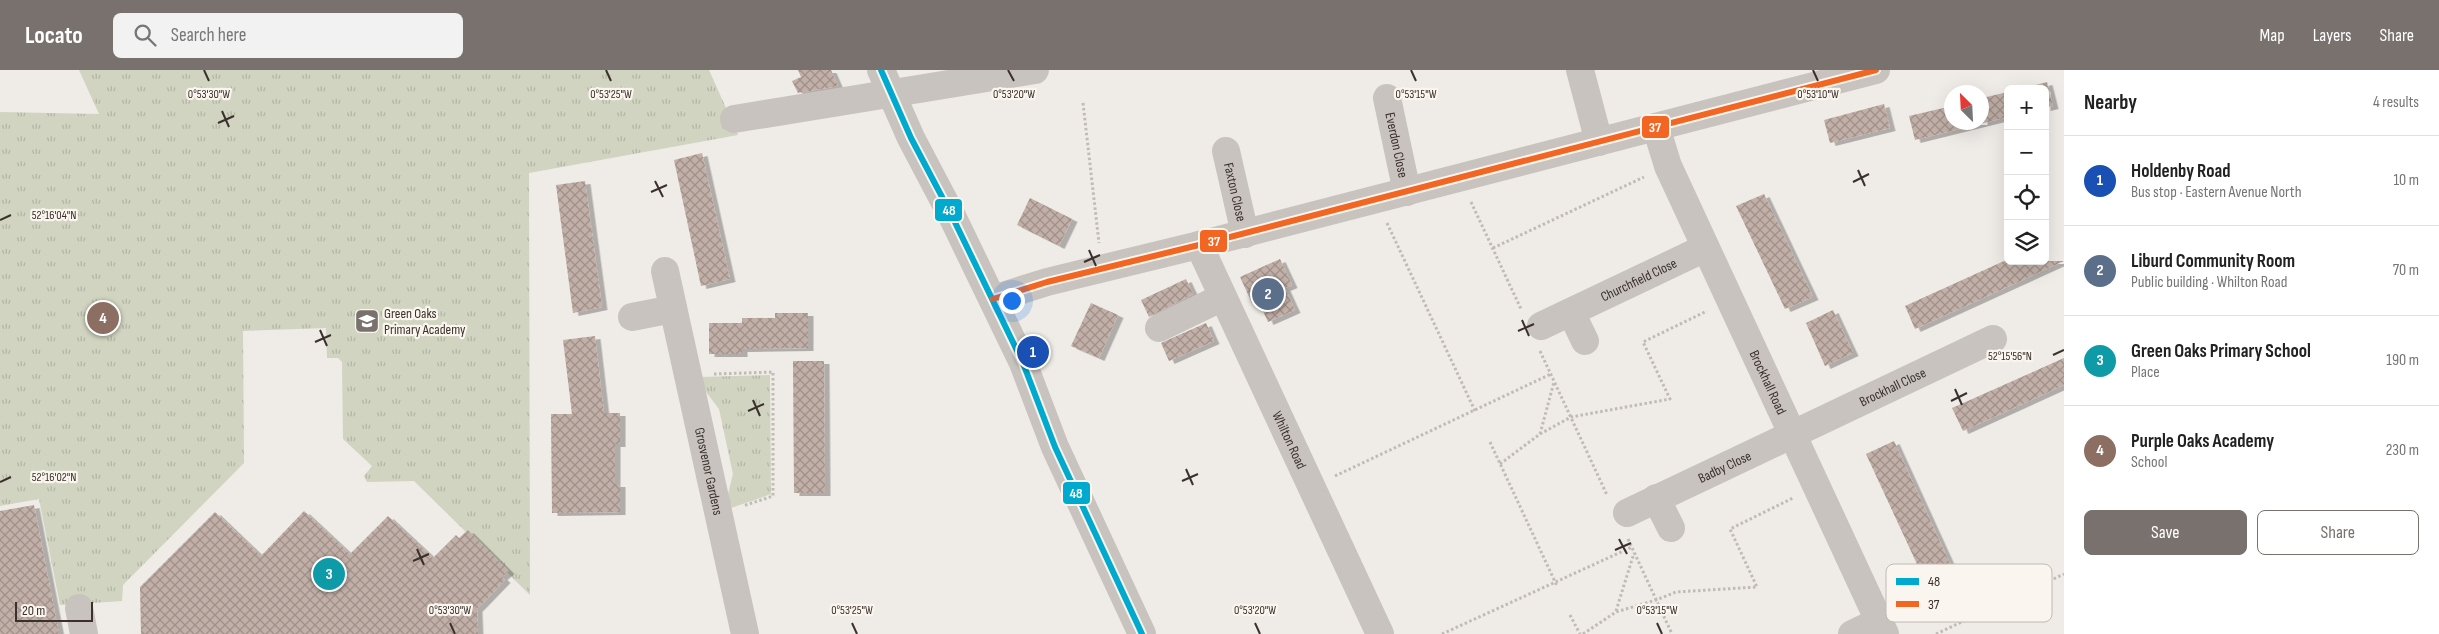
<!DOCTYPE html>
<html lang="en">
<head>
<meta charset="utf-8">
<style>
	body { margin:0; font-family:"Sofia Sans Condensed",sans-serif; background:#f2f2f2; color:#222 }
	.controls { position:absolute; right:15px; top:15px; display:grid; overflow:hidden; border-radius:8px; box-shadow:0 5px 20px #0002 }
	.controls button { width:45px; height:45px; display:grid; place-items:center; padding:0; border:0; border-bottom:1px solid #e0e0e0; background:#fff; color:#222; font:25px sans-serif }
	.compass { position:absolute; left:1944px; top:15px; width:45px; height:45px; border-radius:50%; background:#fff; box-shadow:0 5px 20px #0002; rotate:336deg }
	.scale { position:absolute; left:15px; bottom:12px; width:78px; box-sizing:border-box; padding-left:5px; border:2px solid #3a302c; border-top:0; font-size:14px; line-height:18px; white-space:nowrap; color:#3a302c; -webkit-text-stroke:4px #faf5ee; paint-order:stroke }
	.you { position:absolute; left:1011px; top:230px; width:18px; height:18px; margin:-12px; border:4px solid #fff; border-radius:50%; background:#1a73e8; box-shadow:0 0 0 8px #1a73e833 }
	.badge { display:grid; place-items:center; width:32px; height:32px; border-radius:50%; background:#79716d; color:#fff; font-size:16px; font-weight:700 }
	.pin { position:absolute; translate:-50% -50%; border:2px solid #fff; box-shadow:0 1px 5px #0006 }
	.list { margin:0; padding:0; list-style:none }
	h2 { display:flex; justify-content:space-between; align-items:center; height:65px; margin:0; padding:0 20px; font-size:21px }
	h2 small { font-size:16px; font-weight:400; color:#767676 }
	.list li { display:grid; grid-template-columns:32px 1fr auto; gap:15px; align-items:center; box-sizing:border-box; height:90px; padding:0 20px; border-top:1px solid #e0e0e0 }
	.list b { display:block; font-size:19px; white-space:nowrap }
	.list p { margin:0; font-size:16px; white-space:nowrap; color:#767676 }
	.list em { font-size:16px; font-style:normal; color:#767676 }
	.actions { display:flex; gap:10px; padding:15px 20px }
	.actions a { flex:1; padding:11px 0; border:1px solid #79716d; border-radius:8px; text-align:center; font-size:18px; color:#79716d }
	.actions .main { background:#79716d; color:#fff }
	.icon { flex:none; width:28px; height:28px; fill:none; stroke:currentColor; stroke-width:2; stroke-linecap:round; stroke-linejoin:round }
	.map { position:relative; flex:none; width:2064px; height:564px; overflow:hidden }
	header { display:flex; align-items:center; gap:30px; box-sizing:border-box; height:70px; padding:0 25px; background:#79716d; color:#fff }
	header strong { font-size:24px }
	nav { display:flex; gap:28px; margin-inline-start:auto; font-size:18px }
	.search { width:350px; height:45px; background:#f2f2f2; display:flex; align-items:center; gap:12px; box-sizing:border-box; padding:0 18px; border-radius:8px; color:#767676; font-size:19px }
	main { display:flex }
	aside { flex:1; background:#fff }
	.map>svg:first-child { display:block }
	.grass { fill:url(#grass-tufts) }
	.building { fill:url(#building-cross-hatch); filter:url(#shadow) }
	.lines { fill:none; stroke-linecap:round; stroke-linejoin:round }
	.path { stroke:#c1bbb6; stroke-width:3; stroke-dasharray:2.5 2.5; stroke-linecap:butt }
	.minor { stroke:#c8c3be; stroke-width:28 }
	.bus-1-casing { stroke:#faf5ee; stroke-width:10 }
	.bus-2-casing { stroke:#faf5ee; stroke-width:10 }
	.bus-1 { stroke:#00a9ce; stroke-width:6 }
	.bus-2 { stroke:#f26522; stroke-width:6 }
	.ticks { fill:none; stroke:#3a302c; stroke-width:2 }
	.labels { text-anchor:middle; stroke-width:4.5; stroke-linejoin:round; paint-order:stroke }
	.street-label { font-size:14px; fill:#3a302c; stroke:#faf5ee }
	.poi-label { font-size:14px; fill:#3a302c; stroke:#faf5ee; text-anchor:start }
	.key { fill:#faf5ee; stroke:#c0bab4; stroke-width:1 }
	.key-label { font-size:14px; fill:#3a302c }
	.ticks-label { font-size:12px; text-anchor:middle; fill:#3a302c; stroke:#faf5ee; stroke-width:4.5; stroke-linejoin:round; paint-order:stroke }
	.line-badge { stroke:#faf5ee; stroke-width:2 }
	.badge-label { font-size:14px; text-anchor:middle; font-weight:bold; fill:#fff }
</style>
</head>
<body>
<header>
<strong>Locato</strong>
<div class="search"><svg class="icon" aria-label="search" viewBox="0 0 24 24"><circle cx="10" cy="10" r="6"/><path d="M15 15l6 6"/></svg>Search here</div>
<nav><a>Map</a><a>Layers</a><a>Share</a></nav>
</header>
<main>
<div class="map">
<svg width="2064" height="564" viewBox="0 0 2064 564">
	<defs>
		<pattern id="grass-tufts" width="24" height="20" patternUnits="userSpaceOnUse" patternTransform="scale(1.25)"><rect width="24" height="20" fill="#d0d4c0"/><path d="M3 7l-1-3M5 7V3M7 7l1-3M15 17l-1-3M17 17v-4M19 17l1-3" fill="none" stroke="#b3b6a5"/></pattern>
		<pattern id="building-cross-hatch" width="8" height="8" patternUnits="userSpaceOnUse" patternTransform="scale(1.25)"><rect width="8" height="8" fill="#c2b0a8"/><path d="M0 0l8 8M0 8l8-8" fill="none" stroke="#9f9089"/></pattern>
		<filter id="shadow"><feDropShadow dx="5.5" dy="3" stdDeviation="0" flood-color="#0004"/></filter>
	</defs>
	<rect width="100%" height="100%" fill="#efebe6"/>
	<g class="grass">
		<polygon points="79,0 709,0 738,65 529,103 530,525 414,411 367,412 364,406 372,396 343,369 342,292 338,288 327,288 326,258 243,261 244,393 123,515 122,531 60,535 39,429 0,436 0,42 99,44"/>
		<polygon points="770,305 771,424 731,438 728,424 733,404 719,339 703,318 700,307"/>
	</g>
	<g class="building">
		<polygon points="798,0 831,0 838,16 798,23 792,11 801,7"/>
		<polygon points="2047,12 2053,36 2045,38 2045,19 2020,19"/>
		<polygon points="2008,22 2008,47 1915,70 1909,46 1952,36 1952,52 1982,52 1982,28"/>
		<polygon points="1884,34 1890,58 1830,73 1824,50"/>
		<polygon points="702,83 730,209 701,216 674,90"/>
		<polygon points="585,111 602,237 573,243 556,115"/>
		<polygon points="1764,124 1813,227 1785,239 1736,136"/>
		<polygon points="1030,128 1072,149 1059,176 1017,155"/>
		<polygon points="1280,189 1292,215 1285,218 1295,240 1268,252 1258,230 1252,233 1240,207"/>
		<polygon points="2004,191 2064,191 1915,259 1905,236"/>
		<polygon points="1186,209 1193,224 1149,247 1141,230"/>
		<polygon points="1091,233 1118,245 1099,288 1071,276"/>
		<polygon points="1833,240 1853,283 1825,296 1806,253"/>
		<polygon points="775,243 808,243 808,278 742,279 742,284 709,284 709,253 742,253 742,248 775,248"/>
		<polygon points="1206,253 1214,271 1169,291 1161,273"/>
		<polygon points="595,266 604,343 620,343 620,374 615,374 615,414 620,414 620,442 552,443 551,344 572,344 563,270"/>
		<polygon points="2064,288 2064,315 1963,361 1952,338"/>
		<polygon points="793,291 824,291 825,423 794,423"/>
		<polygon points="1894,371 1968,533 1941,546 1866,384"/>
		<polygon points="34,435 59,564 0,564 0,441"/>
		<polygon points="304,441 350,484 388,446 433,488 456,465 459,468 468,460 509,501 502,507 505,510 477,539 478,564 141,564 140,517 215,442 261,486"/>
	</g>
	<g class="lines">
		<g class="path">
			<polyline points="1083,33 1099,173"/>
			<polyline points="1471,132 1521,239"/>
			<polyline points="1387,153 1476,343"/>
			<polyline points="1493,178 1644,107"/>
			<polyline points="1540,281 1607,425"/>
			<polyline points="714,304 773,302 773,426 743,436"/>
			<polyline points="1540,364 1554,312"/>
			<polyline points="1490,372 1557,516"/>
			<polyline points="1500,394 1540,364 1571,347 1670,329 1643,272 1707,241"/>
			<polyline points="1335,406 1551,304"/>
			<polyline points="1628,469 1672,564"/>
			<polyline points="1616,541 1634,483"/>
			<polyline points="1570,545 1580,564"/>
			<polyline points="1442,564 1632,477"/>
			<polyline points="1583,564 1616,542 1656,530 1676,522 1757,517 1730,459 1793,428"/>
			<polyline points="1936,564 2064,504"/>
		</g>
		<g class="minor">
			<polyline points="881,0 911,68 951,144 1023,293 1055,377 1142,564"/>
			<polyline points="1580,0 1599,72"/>
			<path id="s1" d="M1387 28 1407 122"/>
			<polyline points="734,49 1035,0"/>
			<path id="s2" d="M1656 57 1668 96 1885 564"/>
			<path id="s3" d="M1226 81 1245 164"/>
			<path id="s4" d="M1199 175 1380 564"/>
			<path id="s5" d="M665 201 745 564"/>
			<polyline points="993,229 1047,212 1199,175 1876,0"/>
			<polyline points="1571,242 1585,271"/>
			<polyline points="632,247 673,239"/>
			<path id="s6" d="M1541 256 1705 178"/>
			<polyline points="1159,258 1223,227"/>
			<polyline points="1656,428 1671,458"/>
			<path id="s7" d="M1627 443 1993 269"/>
			<polyline points="79,538 84,564"/>
			<polyline points="1852,564 1879,551"/>
		</g>
		<defs>
			<polyline id="bus-1" points="881,0 911,68 951,144 1023,293 1055,377 1142,564"/>
			<polyline id="bus-2" points="993,229 1047,212 1199,175 1876,0"/>
		</defs>
		<use href="#bus-1" class="bus-1-casing"/>
		<use href="#bus-2" class="bus-2-casing"/>
		<use href="#bus-1" class="bus-1"/>
		<use href="#bus-2" class="bus-2"/>
	</g>
	<path class="ticks" d="M204 0 209 11M606 0 611 11M1008 0 1014 11M1411 0 1416 11M1813 0 1818 11M222 41 229 57M218 53 234 46M1858 100 1865 116M655 111 663 127M1853 112 1869 104M651 122 667 115M0 150 11 145M1089 180 1096 196M1084 192 1100 185M1522 250 1529 266M320 260 327 276M1518 261 1534 254M315 272 331 265M2053 285 2064 280M1955 319 1962 335M753 330 760 346M1951 331 1967 323M748 341 764 334M1186 399 1193 415M1182 411 1198 404M0 412 11 407M1619 469 1627 484M417 479 424 495M1615 480 1631 473M413 491 429 484M450 553 455 564M852 553 857 564M1255 553 1260 564M1657 553 1662 564"/>
	<defs>
		<symbol id="school-square" viewBox="-11 -11 22 22"><rect x="-9" y="-9" width="18" height="18" rx="4" fill="#79716d" stroke="#faf5ee"/><path d="M0-5L7-2L0 1L-7-2ZM-4 1L0 2.5L4 1V4Q0 6-4 4Z" fill="#fff"/></symbol>
	</defs>
	<g fill-rule="evenodd">
		<use href="#school-square" x="353" y="237" width="28" height="28"/>
	</g>
	<g class="labels">
		<g class="street-label">
			<text dy="5" stroke="none"><textPath href="#s1" startOffset="48">Everdon Close</textPath></text>
			<text dy="5" stroke="none"><textPath href="#s3" startOffset="42">Faxton Close</textPath></text>
			<text dy="5" stroke="none"><textPath href="#s6" startOffset="108">Churchfield Close</textPath></text>
			<text dy="5" stroke="none"><textPath href="#s2" startOffset="279">Brockhall Road</textPath></text>
			<text dy="5" stroke="none"><textPath href="#s7" startOffset="294">Brockhall Close</textPath></text>
			<text dy="5" stroke="none"><textPath href="#s4" startOffset="215">Whilton Road</textPath></text>
			<text dy="5" stroke="none"><textPath href="#s7" startOffset="108">Badby Close</textPath></text>
			<text dy="5" stroke="none"><textPath href="#s5" startOffset="205">Grosvenor Gardens</textPath></text>
		</g>
		<g class="poi-label">
			<text x="384" y="248">Green Oaks<tspan x="384" dy="16">Primary Academy</tspan></text>
		</g>
	</g>
	<rect x="1886" y="494" width="166" height="58" rx="8" class="key"/>
	<rect x="1896" y="508" width="23" height="7" fill="#00a9ce"/>
	<rect x="1896" y="531" width="23" height="6" fill="#f26522"/>
	<g class="key-label">
		<text x="1928" y="516">48</text>
		<text x="1928" y="539">37</text>
	</g>
	<g class="ticks-label">
		<text x="209" y="28">0°53'30"W</text>
		<text x="611" y="28">0°53'25"W</text>
		<text x="1416" y="28">0°53'15"W</text>
		<text x="1818" y="28">0°53'10"W</text>
		<text x="1014" y="28">0°53'20"W</text>
		<text x="54" y="149">52°16'04"N</text>
		<text x="2010" y="290">52°15'56"N</text>
		<text x="54" y="411">52°16'02"N</text>
		<text x="450" y="544">0°53'30"W</text>
		<text x="852" y="544">0°53'25"W</text>
		<text x="1255" y="544">0°53'20"W</text>
		<text x="1657" y="544">0°53'15"W</text>
	</g>
	<g class="line-badge">
		<rect x="1641" y="45" width="29" height="24" rx="5" fill="#f26522"/>
		<rect x="934" y="128" width="29" height="24" rx="5" fill="#00a9ce"/>
		<rect x="1199" y="159" width="29" height="24" rx="5" fill="#f26522"/>
		<rect x="1062" y="411" width="29" height="24" rx="5" fill="#00a9ce"/>
	</g>
	<g class="badge-label">
		<text x="1655" y="62">37</text>
		<text x="949" y="145">48</text>
		<text x="1214" y="176">37</text>
		<text x="1076" y="428">48</text>
	</g>
</svg>
<div class="controls">
<button>+</button>
<button>−</button>
<button><svg class="icon" aria-label="locate" viewBox="0 0 24 24"><circle cx="12" cy="12" r="6"/><path d="M12 2v4M12 18v4M2 12h4M18 12h4"/></svg></button>
<button><svg class="icon" aria-label="layers" viewBox="0 0 24 24"><path d="M12 4l9 5-9 5-9-5zM3 14l9 5 9-5"/></svg></button>
</div>
<svg class="compass" viewBox="-18 -18 36 36"><path d="M0-13l5 13h-10z" fill="#e53935"/><path d="M0 13l5-13h-10z" fill="#767676"/></svg>
<div class="scale">20 m</div>
<div class="you"></div>
<div class="pin badge" style="left:1033px;top:282px;background:#1a4fb4">1</div>
<div class="pin badge" style="left:1268px;top:224px;background:#5c6f8a">2</div>
<div class="pin badge" style="left:329px;top:504px;background:#0f9aa8">3</div>
<div class="pin badge" style="left:103px;top:248px;background:#8d6e63">4</div>
</div>
<aside>
<h2>Nearby<small>4 results</small></h2>
<ul class="list">
<li><span class="badge" style="background:#1a4fb4">1</span><div><b>Holdenby Road</b><p>Bus stop · Eastern Avenue North</p></div><em>10 m</em></li>
<li><span class="badge" style="background:#5c6f8a">2</span><div><b>Liburd Community Room</b><p>Public building · Whilton Road</p></div><em>70 m</em></li>
<li><span class="badge" style="background:#0f9aa8">3</span><div><b>Green Oaks Primary School</b><p>Place</p></div><em>190 m</em></li>
<li><span class="badge" style="background:#8d6e63">4</span><div><b>Purple Oaks Academy</b><p>School</p></div><em>230 m</em></li>
</ul>
<div class="actions"><a class="main">Save</a><a>Share</a></div>
</aside>
</main>
</body>
</html>
